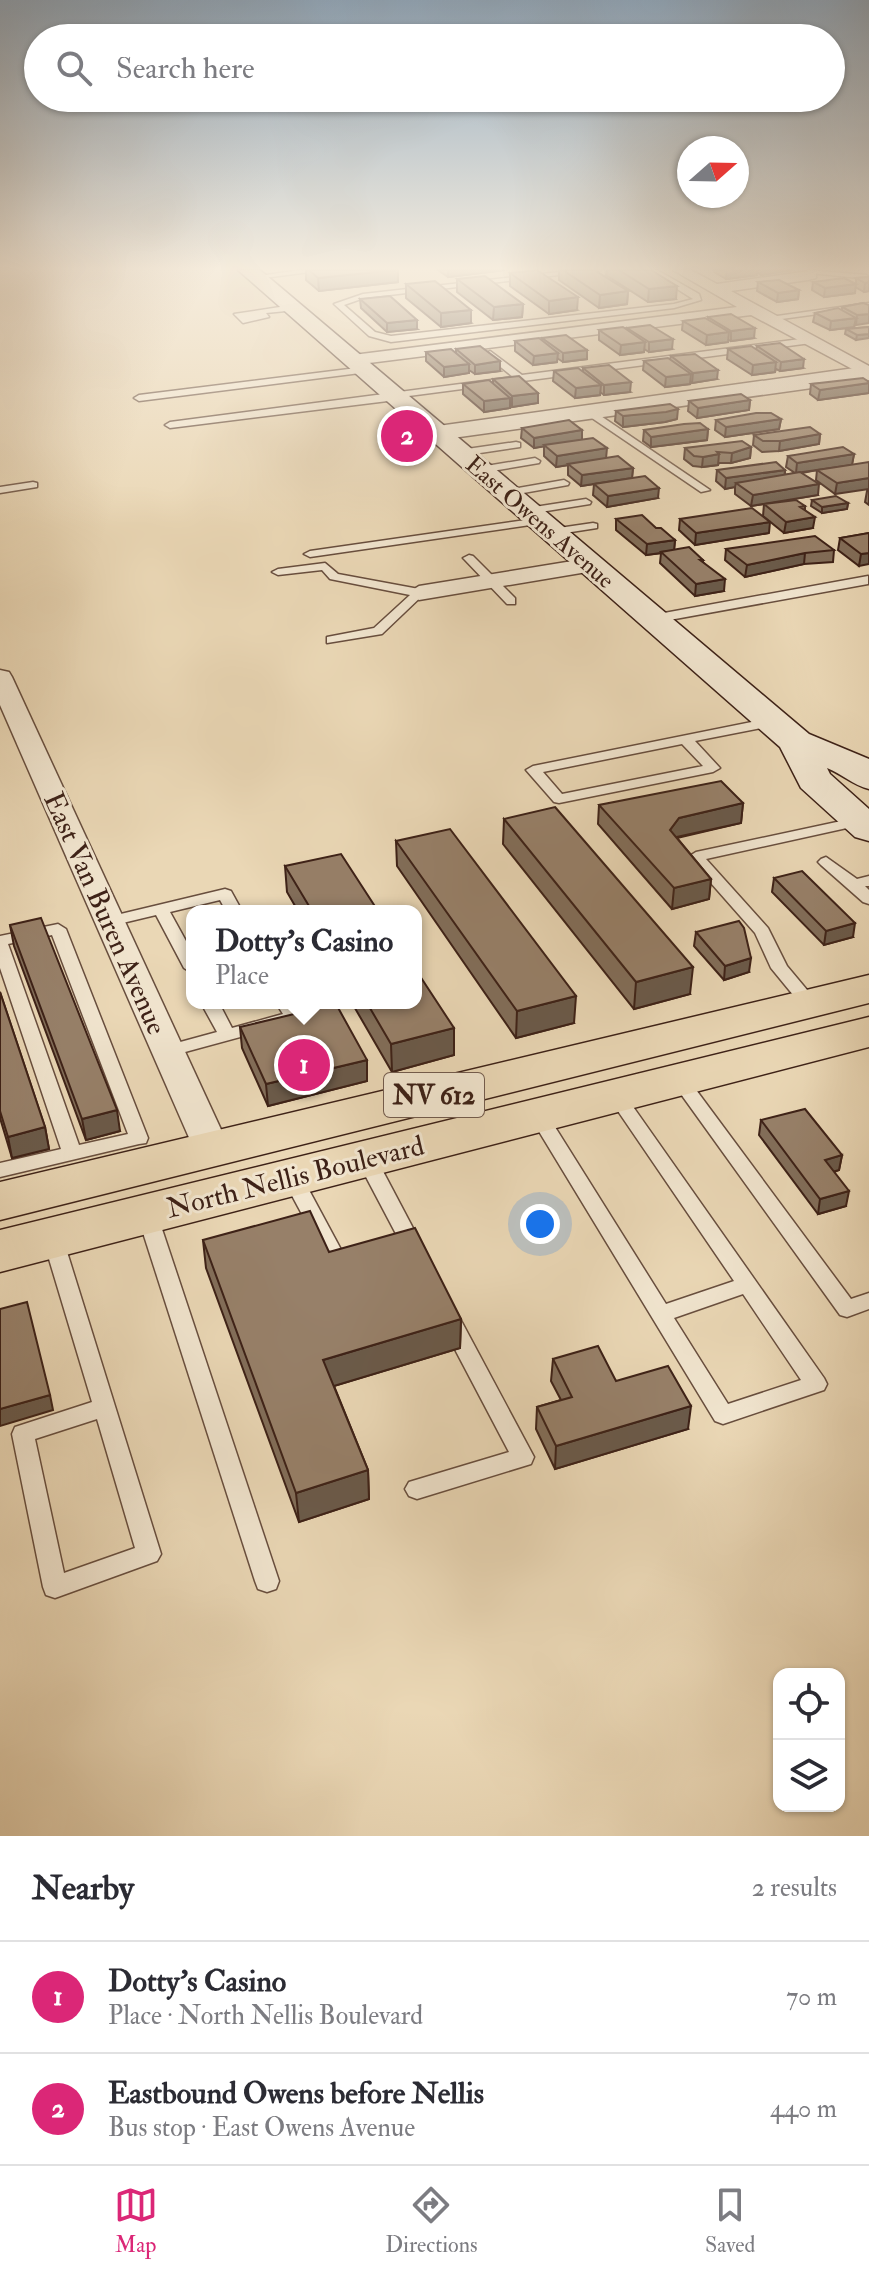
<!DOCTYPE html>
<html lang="en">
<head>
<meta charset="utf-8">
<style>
	body { margin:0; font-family:"IM FELL Double Pica",serif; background:#f2f2f3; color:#2b2b33 }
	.controls { position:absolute; right:24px; bottom:24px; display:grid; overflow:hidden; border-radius:16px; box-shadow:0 2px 6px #0004 }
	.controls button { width:72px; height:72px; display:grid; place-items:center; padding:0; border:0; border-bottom:2px solid #e1e1e2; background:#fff; color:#2b2b33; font:40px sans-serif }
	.compass { position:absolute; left:677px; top:136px; width:72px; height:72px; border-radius:50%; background:#fff; box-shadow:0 2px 6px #0004; rotate:70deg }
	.you { position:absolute; left:540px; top:1224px; width:28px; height:28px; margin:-20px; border:6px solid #fff; border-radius:50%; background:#1a73e8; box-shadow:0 0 0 12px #1a73e833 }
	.badge { display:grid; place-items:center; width:52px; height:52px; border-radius:50%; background:#db2777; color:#fff; font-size:26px; font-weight:700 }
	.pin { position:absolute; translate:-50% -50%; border:4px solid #fff; box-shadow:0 2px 8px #0006 }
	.popup { position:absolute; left:186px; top:905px; width:236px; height:104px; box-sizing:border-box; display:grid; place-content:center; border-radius:16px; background:#fff; filter:drop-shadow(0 2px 6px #0005); font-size:26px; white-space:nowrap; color:#7c7c81 }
	.popup b { font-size:30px; color:#2b2b33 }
	.popup::after { content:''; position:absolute; left:50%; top:100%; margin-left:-16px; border:16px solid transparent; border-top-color:#fff }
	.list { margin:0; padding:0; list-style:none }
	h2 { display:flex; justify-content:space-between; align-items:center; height:104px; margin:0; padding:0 32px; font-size:34px }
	h2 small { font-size:26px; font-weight:400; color:#7c7c81 }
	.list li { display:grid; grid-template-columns:52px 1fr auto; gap:24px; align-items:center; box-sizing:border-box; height:112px; padding:0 32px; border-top:2px solid #e1e1e2 }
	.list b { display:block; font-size:30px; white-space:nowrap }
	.list p { margin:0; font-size:26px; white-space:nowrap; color:#7c7c81 }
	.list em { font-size:26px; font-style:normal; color:#7c7c81 }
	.icon { flex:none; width:44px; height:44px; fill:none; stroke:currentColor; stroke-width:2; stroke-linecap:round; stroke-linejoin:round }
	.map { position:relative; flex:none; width:869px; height:1836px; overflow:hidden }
	.search { position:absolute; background:#fff; box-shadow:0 2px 6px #0004; left:24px; right:24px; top:24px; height:88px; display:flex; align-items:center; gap:20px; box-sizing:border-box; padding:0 28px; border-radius:44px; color:#7c7c81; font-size:30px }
	.sheet { height:328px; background:#fff }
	nav { display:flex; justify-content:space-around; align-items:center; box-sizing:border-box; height:112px; border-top:2px solid #e1e1e2; background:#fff; font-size:22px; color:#7c7c81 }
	nav a { display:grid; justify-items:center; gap:4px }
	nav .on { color:#db2777 }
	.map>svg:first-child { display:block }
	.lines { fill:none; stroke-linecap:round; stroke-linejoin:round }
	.service-casing { stroke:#684e3e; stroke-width:3 }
	.minor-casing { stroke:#684e3e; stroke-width:3 }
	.tertiary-casing { stroke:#684e3e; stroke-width:3 }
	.secondary-casing { stroke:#3d2117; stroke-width:3 }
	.primary-casing { stroke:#3d2117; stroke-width:3 }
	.service { fill:#f1e5cf; fill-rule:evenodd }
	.minor { fill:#f1e5cf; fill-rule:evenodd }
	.tertiary { fill:#f1e5cf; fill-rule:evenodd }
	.secondary { fill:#f1e5cf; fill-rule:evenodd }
	.primary { fill:#ead7b5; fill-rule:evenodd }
	.wall { fill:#826e5a; stroke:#3d2117; stroke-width:2 }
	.shaded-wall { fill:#6a5a4a; stroke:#3d2117; stroke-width:2 }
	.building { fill:#978069; stroke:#3d2117; stroke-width:2 }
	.labels { text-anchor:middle; stroke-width:6; stroke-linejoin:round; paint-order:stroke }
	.far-street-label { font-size:24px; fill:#3d2117; stroke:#f1e5cf }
	.shield { fill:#f1e5cf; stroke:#735c4e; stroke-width:2 }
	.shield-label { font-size:26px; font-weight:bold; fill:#3d2117 }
	.street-label { font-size:28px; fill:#3d2117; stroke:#f1e5cf }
</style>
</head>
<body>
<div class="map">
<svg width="869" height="1836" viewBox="0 0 869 1836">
	<rect width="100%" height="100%" fill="#ead7b5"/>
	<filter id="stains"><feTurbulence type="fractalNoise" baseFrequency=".0025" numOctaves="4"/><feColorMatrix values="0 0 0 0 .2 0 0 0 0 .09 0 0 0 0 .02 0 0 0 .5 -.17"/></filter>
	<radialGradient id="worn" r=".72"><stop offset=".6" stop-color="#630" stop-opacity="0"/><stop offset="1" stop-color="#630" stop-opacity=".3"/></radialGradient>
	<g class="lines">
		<defs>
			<g id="service">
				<polygon points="300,270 325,270 256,279 252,277"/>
				<polygon points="577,270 601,270 364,298 344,305 375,332 391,336 674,304 693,299 647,270 657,270 699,294 701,300 674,308 391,342 369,336 334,304 363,294"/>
				<polygon points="807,270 867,275 869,279 810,273"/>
				<polygon points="869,303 869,307 767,321 763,318"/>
				<polygon points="293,305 297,308 296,310 266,313 269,317 243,323 234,314"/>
				<polygon points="808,338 812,341 811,343 401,397 396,400 170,428 165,425 170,422 513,377 487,356 486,354 490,351 522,375"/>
				<polygon points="365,367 370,370 368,372 139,401 134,398 139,395"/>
				<polygon points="586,410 592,410 710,490 701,492 586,414"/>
				<polygon points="516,442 520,443 520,447 460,456 455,453 460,450"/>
				<polygon points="535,458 540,461 539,463 480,473 475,470 480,467"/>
				<polygon points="564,480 569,483 568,485 507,496 502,493 507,490"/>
				<polygon points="33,482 37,483 37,487 0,493 0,487"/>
				<polygon points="586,499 591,502 590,504 528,514 523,511 528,508"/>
				<polygon points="540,518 546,521 544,523 310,557 304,554 310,551"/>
				<polygon points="593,523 597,524 597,528 552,535 546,532 552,529"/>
				<polygon points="469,555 473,556 515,598 515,604 507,604 465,560 463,558"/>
				<polygon points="325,563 338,574 419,589 425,593 382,634 327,643 327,637 374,628 410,595 330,579 322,570 278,575 272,572 278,569"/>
				<polygon points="868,576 868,584 653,623 647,619 653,615"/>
				<path d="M772 718 777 719V725L695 741 720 768 713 772 559 803 554 802 526 770 533 766ZM682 744 703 766 562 794 543 772Z"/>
				<polygon points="860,817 867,821 865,824 706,859 768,928 787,966 818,1003 809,1008 803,1007 771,968 755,933 688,857 696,852"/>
				<polygon points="826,857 857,879 869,876 869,886 865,886 869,890 869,904 863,902 821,865 818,862 821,859"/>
				<polygon points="225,889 231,891 242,911 226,911 220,900 170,912 192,952 192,973 184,968 156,915 110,926 102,921 104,918"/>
				<path d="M58 924 66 929 148 1138 146 1143 139 1144 0 1177V1163L61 1149 0 968V936ZM52 935 128 1134 79 1145 8 944Z"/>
				<polygon points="201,1003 219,1003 232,1028 283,1014 276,1003 294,1003 302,1017 299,1021 174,1055 162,1055 159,1051 162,1047 217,1032"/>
				<polygon points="679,1073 685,1075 851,1299 869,1293 869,1309 847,1317 840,1315 673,1083 670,1079 673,1075"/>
				<path d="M616 1089 622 1091 824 1378 827 1384 824 1390 723 1424 715 1421 529 1115 531 1111H545L666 1304 734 1281 607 1095 610 1091ZM743 1294 801 1380 728 1404 674 1318Z"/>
				<polygon points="366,1151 373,1153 376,1158 424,1249 421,1254 414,1256 407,1254 404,1249 356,1158 359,1153"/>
				<polygon points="292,1170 299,1172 302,1177 345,1257 342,1262 335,1265 328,1262 325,1257 282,1177 285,1172"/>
				<polygon points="147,1207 154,1209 157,1214 279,1581 276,1589 267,1592 258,1589 255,1581 137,1214 140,1209"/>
				<path d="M53 1232 60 1234 63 1239 161 1554 157 1561 55 1598 46 1595 43 1587 12 1434 15 1427 92 1402 43 1239 46 1234ZM97 1419 135 1548 64 1573 35 1439Z"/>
				<polygon points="450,1311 457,1313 534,1457 531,1464 417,1499 409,1496 405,1489 409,1482 509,1452 439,1319 443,1313"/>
			</g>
			<g id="minor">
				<polygon points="673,270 691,270 717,284 816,270 816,278 808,280 731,291 869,366 869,378 751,315 353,365 345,360 353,355 737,307"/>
				<polygon points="591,558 599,560 602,565 599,570 419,600 408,593 419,586"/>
				<polygon points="0,670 9,672 12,677 230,1149 225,1158 212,1161 199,1158 194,1149 0,705"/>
			</g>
			<polygon id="tertiary" points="869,366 869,380 438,440 430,438 426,433 430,428 438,426"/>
			<path id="secondary" d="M238 270H260L809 734 869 759V789C853 785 842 774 827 768L830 774 869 809V841L855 837 801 788 780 747Z"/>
			<g id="primary">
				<polygon points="869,975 869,1003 0,1220 0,1182"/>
				<polygon points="869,1017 869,1047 0,1272 0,1230"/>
			</g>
		</defs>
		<use href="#service" class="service-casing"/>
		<use href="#minor" class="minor-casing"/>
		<use href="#tertiary" class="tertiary-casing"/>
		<use href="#secondary" class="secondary-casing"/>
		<use href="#primary" class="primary-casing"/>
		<use href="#service" class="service"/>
		<use href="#minor" class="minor"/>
		<use href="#tertiary" class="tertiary"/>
		<use href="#secondary" class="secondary"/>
		<use href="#primary" class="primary"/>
	</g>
	<g class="wall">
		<polygon points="306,270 398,270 398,282 319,291 306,280"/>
		<polygon points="438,270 505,270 448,277"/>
		<polygon points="559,270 594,270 628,291 627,304 599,308 559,280"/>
		<polygon points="607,270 651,270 676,299 648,302 606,275"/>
		<polygon points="714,270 792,270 761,275 757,272 757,275 726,279 714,272"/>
		<polygon points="510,273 577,310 549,314 510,286"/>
		<polygon points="869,277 869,291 864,292 855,287 855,293 824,297 812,290 813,282 856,284 856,278"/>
		<polygon points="457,279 523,304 522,317 493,320 457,292"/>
		<polygon points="758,282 799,290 798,299 777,302 757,291"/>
		<polygon points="406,284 471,323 441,327 406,298"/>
		<polygon points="360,299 417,329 387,332 361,308"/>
		<polygon points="863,303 854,327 830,330 813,322 815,313 842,310 842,307"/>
		<polygon points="708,317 754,338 731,341 728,340 728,342 706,345 682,330 683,321 708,319"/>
		<polygon points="869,327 856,340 845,334 846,329"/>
		<polygon points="627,328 672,349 649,352 644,349 644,352 620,355 599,340 599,330 627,330"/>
		<polygon points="542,338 587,350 587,359 563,362 557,358 557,362 533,365 515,351 515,341 542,341"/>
		<polygon points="757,346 803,368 780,371 776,369 775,372 752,375 727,359 728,349 756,350"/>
		<polygon points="456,349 500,371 475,374 469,370 469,373 444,377 426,361 426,352 456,352"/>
		<polygon points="671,356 717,379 692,383 690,381 690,384 665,387 643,370 644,361 670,359"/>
		<polygon points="583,368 630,392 604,395 600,392 600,395 575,398 553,381 554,371 583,372"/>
		<polygon points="493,379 538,393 538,403 512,407 510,405 510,408 484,412 463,394 463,384 493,384"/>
		<polygon points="869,382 869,393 818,400 810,394 811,384"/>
		<polygon points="750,400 749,410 697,418 688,411 689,401"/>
		<polygon points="616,411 677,419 665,422 623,427 615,421"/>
		<polygon points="781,419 779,429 725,437 715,430 716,420"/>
		<polygon points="522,428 582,430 582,440 606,458 633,468 632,478 658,498 607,507 593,495 594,484 581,486 568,475 568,465 556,467 544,456 544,446 534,448 521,438"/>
		<polygon points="708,429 707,440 651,447 643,441 644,430"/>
		<polygon points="820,434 819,444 779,451 762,452 753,445 754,435"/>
		<polygon points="751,447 750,458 731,463 719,463 718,465 702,467 693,466 684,459 685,448"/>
		<polygon points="854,454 852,464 835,494 816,480 817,470 802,473 818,495 751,506 735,494 735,487 725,489 716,481 717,470 785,470 785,475 795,473 786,467 788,456"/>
		<polygon points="869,490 869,505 865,502 867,491"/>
		<polygon points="812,500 848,503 847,509 822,513 811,506"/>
		<polygon points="764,504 805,506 805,510 813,528 784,533 763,516"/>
		<polygon points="616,519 656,528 675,540 674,550 703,560 703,562 724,591 695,596 660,563 661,553 646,555 616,530"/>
		<polygon points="680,519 769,533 695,545 679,530"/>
		<polygon points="869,533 859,566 838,550 840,538"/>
		<polygon points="726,549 834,550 833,562 804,564 745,577 725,560"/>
		<polygon points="743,803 741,823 677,838 711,879 709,899 672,909 598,824 599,805"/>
		<polygon points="504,819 690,994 634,1009 503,844"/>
		<polygon points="396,841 574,1023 516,1038 397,866"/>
		<polygon points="285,866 378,911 298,911 287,892"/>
		<polygon points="774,878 853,937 824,945 772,892"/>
		<polygon points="10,925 120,1131 86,1140 14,946"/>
		<polygon points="696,932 749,972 724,980 694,946"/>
		<polygon points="0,992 45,1127 49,1149 12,1158 0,1118"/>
		<polygon points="352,1003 416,1003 454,1028 454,1055 392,1072"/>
		<polygon points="240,1027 367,1060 367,1081 268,1106 242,1048"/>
		<polygon points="761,1120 842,1155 839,1170 834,1172 846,1206 818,1214 759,1135"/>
		<polygon points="203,1240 329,1252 461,1319 460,1348 334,1386 368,1470 369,1499 299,1522 206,1268"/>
		<polygon points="553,1359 616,1381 688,1429 555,1469 536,1429 537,1407 561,1400 551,1381"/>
	</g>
	<g class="shaded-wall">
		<polygon points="398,270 398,282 319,291 318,278"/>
		<polygon points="448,270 505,270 448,277"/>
		<polygon points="727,270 757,270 757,275 726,279"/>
		<polygon points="762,270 792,270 761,275"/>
		<polygon points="869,282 869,291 864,292 865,283"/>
		<polygon points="856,284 855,293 824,297 825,288"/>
		<polygon points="677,286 676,299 648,302 649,289"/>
		<polygon points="799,290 798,299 777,302 778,293"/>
		<polygon points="628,291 627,304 599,308 600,295"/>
		<polygon points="578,297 577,310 549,314 549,301"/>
		<polygon points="523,304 522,317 493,320 494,307"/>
		<polygon points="471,310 471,323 441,327 441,313"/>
		<polygon points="869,314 869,323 856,325 857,315"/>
		<polygon points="856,318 854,327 830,330 831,321"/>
		<polygon points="417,320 417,329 387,332 387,323"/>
		<polygon points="755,328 754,338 731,341 731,331"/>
		<polygon points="729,332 728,342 706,345 707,335"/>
		<polygon points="869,334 869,338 856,340 857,335"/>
		<polygon points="673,339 672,349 649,352 649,342"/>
		<polygon points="645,342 644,352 620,355 621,345"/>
		<polygon points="587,350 587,359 563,362 563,353"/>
		<polygon points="558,353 557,362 533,365 534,356"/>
		<polygon points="804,359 803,368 780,371 781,362"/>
		<polygon points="500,361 500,371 475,374 475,365"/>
		<polygon points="776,362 775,372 752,375 753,365"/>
		<polygon points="469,364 469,373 444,377 444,367"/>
		<polygon points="718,370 717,379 692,383 693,373"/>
		<polygon points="691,374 690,384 665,387 666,377"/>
		<polygon points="631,382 630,392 604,395 604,385"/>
		<polygon points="869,383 869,393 818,400 820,390"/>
		<polygon points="601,385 600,395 575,398 576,388"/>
		<polygon points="538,393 538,403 512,407 512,396"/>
		<polygon points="510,398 510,408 484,412 484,401"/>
		<polygon points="750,400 749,410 697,418 698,408"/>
		<polygon points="678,409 677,419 665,422 623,427 623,416"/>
		<polygon points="781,419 779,429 725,437 726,427"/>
		<polygon points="708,429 707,440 651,447 651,437"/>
		<polygon points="582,430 582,440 534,448 534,438"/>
		<polygon points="820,434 819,444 779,451 780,441"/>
		<polygon points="751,447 750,458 731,463 732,453"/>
		<polygon points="607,448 606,459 556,467 557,456"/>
		<polygon points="719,454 718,465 702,467 703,457"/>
		<polygon points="854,454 852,465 796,473 797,463"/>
		<polygon points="633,468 632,478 581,486 582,475"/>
		<polygon points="785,470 784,480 736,483 735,487 725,489 726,478"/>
		<polygon points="869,478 869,489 835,494 837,483"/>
		<polygon points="819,484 818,495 751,506 753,495"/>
		<polygon points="659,488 658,498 607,507 608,496"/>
		<polygon points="848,503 847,509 822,513 822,507"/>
		<polygon points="815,517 813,528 784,533 786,522"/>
		<polygon points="770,522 769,533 695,545 696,533"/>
		<polygon points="675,540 674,551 661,552 661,553 646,555 647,544"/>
		<polygon points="805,553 804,564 745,577 747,565"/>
		<polygon points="869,553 869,564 859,566 861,554"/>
		<polygon points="725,579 724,591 695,596 696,584"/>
		<polygon points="743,803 741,823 677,837 668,850 670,830 679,818"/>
		<polygon points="711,879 709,899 672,909 674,888"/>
		<polygon points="855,923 853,937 824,945 826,931"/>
		<polygon points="751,958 749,972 724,980 725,966"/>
		<polygon points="693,967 690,994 634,1009 636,982"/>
		<polygon points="576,996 574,1023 516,1038 517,1011"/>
		<polygon points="454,1028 454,1055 392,1072 391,1044"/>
		<polygon points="367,1060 367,1081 268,1106 266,1084"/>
		<polygon points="117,1110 120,1131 86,1140 82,1119"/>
		<polygon points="45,1127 49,1149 12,1158 8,1137"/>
		<polygon points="842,1155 839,1170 822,1175 825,1160"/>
		<polygon points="849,1191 846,1206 818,1214 820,1199"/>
		<polygon points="461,1319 460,1348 324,1389 323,1360"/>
		<polygon points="50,1395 53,1410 0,1426 0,1409"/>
		<polygon points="691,1406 688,1429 555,1469 556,1446"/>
		<polygon points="368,1470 369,1499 299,1522 296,1493"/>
	</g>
	<g class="building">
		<polygon points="309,270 395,270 318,278"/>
		<polygon points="537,270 578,297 549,301 510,273"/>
		<polygon points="563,270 594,270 628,291 600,295"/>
		<polygon points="619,270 651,270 677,286 649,289"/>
		<polygon points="485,276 523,304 494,307 457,279"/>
		<polygon points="869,277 869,282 865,283 856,278"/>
		<polygon points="844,278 856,284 825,288 813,282"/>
		<polygon points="779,280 799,290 778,293 758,282"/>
		<polygon points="435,281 471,310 441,313 406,284"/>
		<polygon points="390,296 417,320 387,323 360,299"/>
		<polygon points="863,303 869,305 869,314 857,315 842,307"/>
		<polygon points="838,308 856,318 831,321 815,313"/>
		<polygon points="731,314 755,328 731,331 708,317"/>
		<polygon points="705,318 729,332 707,335 683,321"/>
		<polygon points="650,325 673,339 649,342 627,328"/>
		<polygon points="623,327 645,342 621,345 599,330"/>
		<polygon points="869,327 869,334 857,335 846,329"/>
		<polygon points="566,335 587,350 563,353 542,338"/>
		<polygon points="539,338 558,353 534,356 515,341"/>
		<polygon points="780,343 804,359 781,362 757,346"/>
		<polygon points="480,346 500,361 475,365 456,349"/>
		<polygon points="751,346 776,362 753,365 728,349"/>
		<polygon points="451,349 469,364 444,367 426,352"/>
		<polygon points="695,354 718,370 693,373 671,356"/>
		<polygon points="668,358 691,374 666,377 644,361"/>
		<polygon points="609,365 631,382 604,385 583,368"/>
		<polygon points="578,368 601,385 576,388 554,371"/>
		<polygon points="519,376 538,393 512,396 493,379"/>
		<polygon points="863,378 869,382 869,383 820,390 811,384"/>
		<polygon points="489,380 510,398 484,401 463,384"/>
		<polygon points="741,394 750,400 698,408 689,401"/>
		<polygon points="670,404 678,409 666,412 623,416 616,411"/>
		<polygon points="756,413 771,413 781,419 726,427 716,420"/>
		<polygon points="569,420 582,430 534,438 522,428"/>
		<polygon points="700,423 708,429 651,437 644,430 684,424"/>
		<polygon points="810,427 820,434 780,441 763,441 754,435"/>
		<polygon points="593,438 607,448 557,456 544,445"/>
		<polygon points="742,441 751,447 732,453 717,452 719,454 703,457 694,456 685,448"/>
		<polygon points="843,447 854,454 797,463 788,456"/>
		<polygon points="618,456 633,468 582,475 568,464"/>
		<polygon points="776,462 785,470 726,478 717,470"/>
		<polygon points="869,462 869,478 837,483 817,470"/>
		<polygon points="800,472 819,484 753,495 736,483"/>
		<polygon points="645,476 659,488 608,496 594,484"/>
		<polygon points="836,496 848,503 822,507 812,500"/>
		<polygon points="796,500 805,506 800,507 815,517 786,522 764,504"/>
		<polygon points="752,508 770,522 696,533 680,519"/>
		<polygon points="642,515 656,528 661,528 675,540 647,544 616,519"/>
		<polygon points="869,533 869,553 861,554 840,538"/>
		<polygon points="815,536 834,550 805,553 747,565 726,549"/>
		<polygon points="689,547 703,560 700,560 725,579 696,584 661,552"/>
		<polygon points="721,781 743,803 679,818 670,830 711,879 674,888 599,805"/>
		<polygon points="555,807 693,967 636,982 504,819"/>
		<polygon points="450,829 576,996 517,1011 396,841"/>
		<polygon points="341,854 378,911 312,911 285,866"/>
		<polygon points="802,871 855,923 826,931 774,878"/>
		<polygon points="41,918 117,1110 82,1119 10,925"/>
		<polygon points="739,921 744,928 751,958 725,966 696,932"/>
		<polygon points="416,970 454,1028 391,1044 367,1003 416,1003"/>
		<polygon points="0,992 45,1127 8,1137 0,1111"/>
		<polygon points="336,1004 367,1060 266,1084 240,1027"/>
		<polygon points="805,1109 842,1155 825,1160 849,1191 820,1199 761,1120"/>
		<polygon points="310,1211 329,1252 415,1228 461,1319 323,1360 368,1470 296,1493 203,1240"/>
		<polygon points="27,1302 50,1395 0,1409 0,1309"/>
		<polygon points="598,1346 616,1381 668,1366 691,1406 556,1446 537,1407 572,1397 553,1359"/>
	</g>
	<linearGradient id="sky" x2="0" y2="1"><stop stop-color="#91a9be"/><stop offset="0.51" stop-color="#f6edde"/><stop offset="1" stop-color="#f6edde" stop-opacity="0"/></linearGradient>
	<rect width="869" height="527" fill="url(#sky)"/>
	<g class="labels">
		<g class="far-street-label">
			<text transform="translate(540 522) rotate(41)" y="8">East Owens Avenue</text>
		</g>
		<rect class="shield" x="384" y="1073" width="100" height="44" rx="6"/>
		<g class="shield-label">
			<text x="434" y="1104">NV 612</text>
		</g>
		<g class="street-label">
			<text transform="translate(106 913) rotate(66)" y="10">East Van Buren Avenue</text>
			<text transform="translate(295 1176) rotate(-14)" y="10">North Nellis Boulevard</text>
		</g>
	</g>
	<rect width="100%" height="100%" filter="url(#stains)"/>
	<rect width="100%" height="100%" fill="url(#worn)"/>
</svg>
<div class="controls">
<button><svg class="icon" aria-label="locate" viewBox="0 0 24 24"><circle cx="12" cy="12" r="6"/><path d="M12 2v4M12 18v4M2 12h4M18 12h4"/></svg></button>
<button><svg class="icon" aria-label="layers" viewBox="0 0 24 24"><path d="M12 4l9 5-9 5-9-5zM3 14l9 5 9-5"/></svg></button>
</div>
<svg class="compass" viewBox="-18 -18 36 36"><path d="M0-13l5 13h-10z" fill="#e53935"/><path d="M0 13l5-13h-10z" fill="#7c7c81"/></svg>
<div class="you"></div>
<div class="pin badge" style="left:304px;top:1065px">1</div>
<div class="popup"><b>Dotty's Casino</b>Place</div>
<div class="pin badge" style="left:407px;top:436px">2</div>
<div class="search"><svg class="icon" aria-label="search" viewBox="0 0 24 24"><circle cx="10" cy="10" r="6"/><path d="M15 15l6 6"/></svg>Search here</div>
</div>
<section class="sheet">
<h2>Nearby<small>2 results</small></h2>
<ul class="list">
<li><span class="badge">1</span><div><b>Dotty's Casino</b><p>Place · North Nellis Boulevard</p></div><em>70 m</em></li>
<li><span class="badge">2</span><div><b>Eastbound Owens before Nellis</b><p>Bus stop · East Owens Avenue</p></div><em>440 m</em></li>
</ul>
</section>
<nav>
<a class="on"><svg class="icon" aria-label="map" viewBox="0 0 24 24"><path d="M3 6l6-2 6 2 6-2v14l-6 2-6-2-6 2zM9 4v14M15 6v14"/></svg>Map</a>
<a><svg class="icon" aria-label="directions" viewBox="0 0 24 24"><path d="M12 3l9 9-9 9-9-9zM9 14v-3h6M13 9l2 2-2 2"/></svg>Directions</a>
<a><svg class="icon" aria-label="saved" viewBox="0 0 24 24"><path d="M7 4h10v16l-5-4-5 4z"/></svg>Saved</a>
</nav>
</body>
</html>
